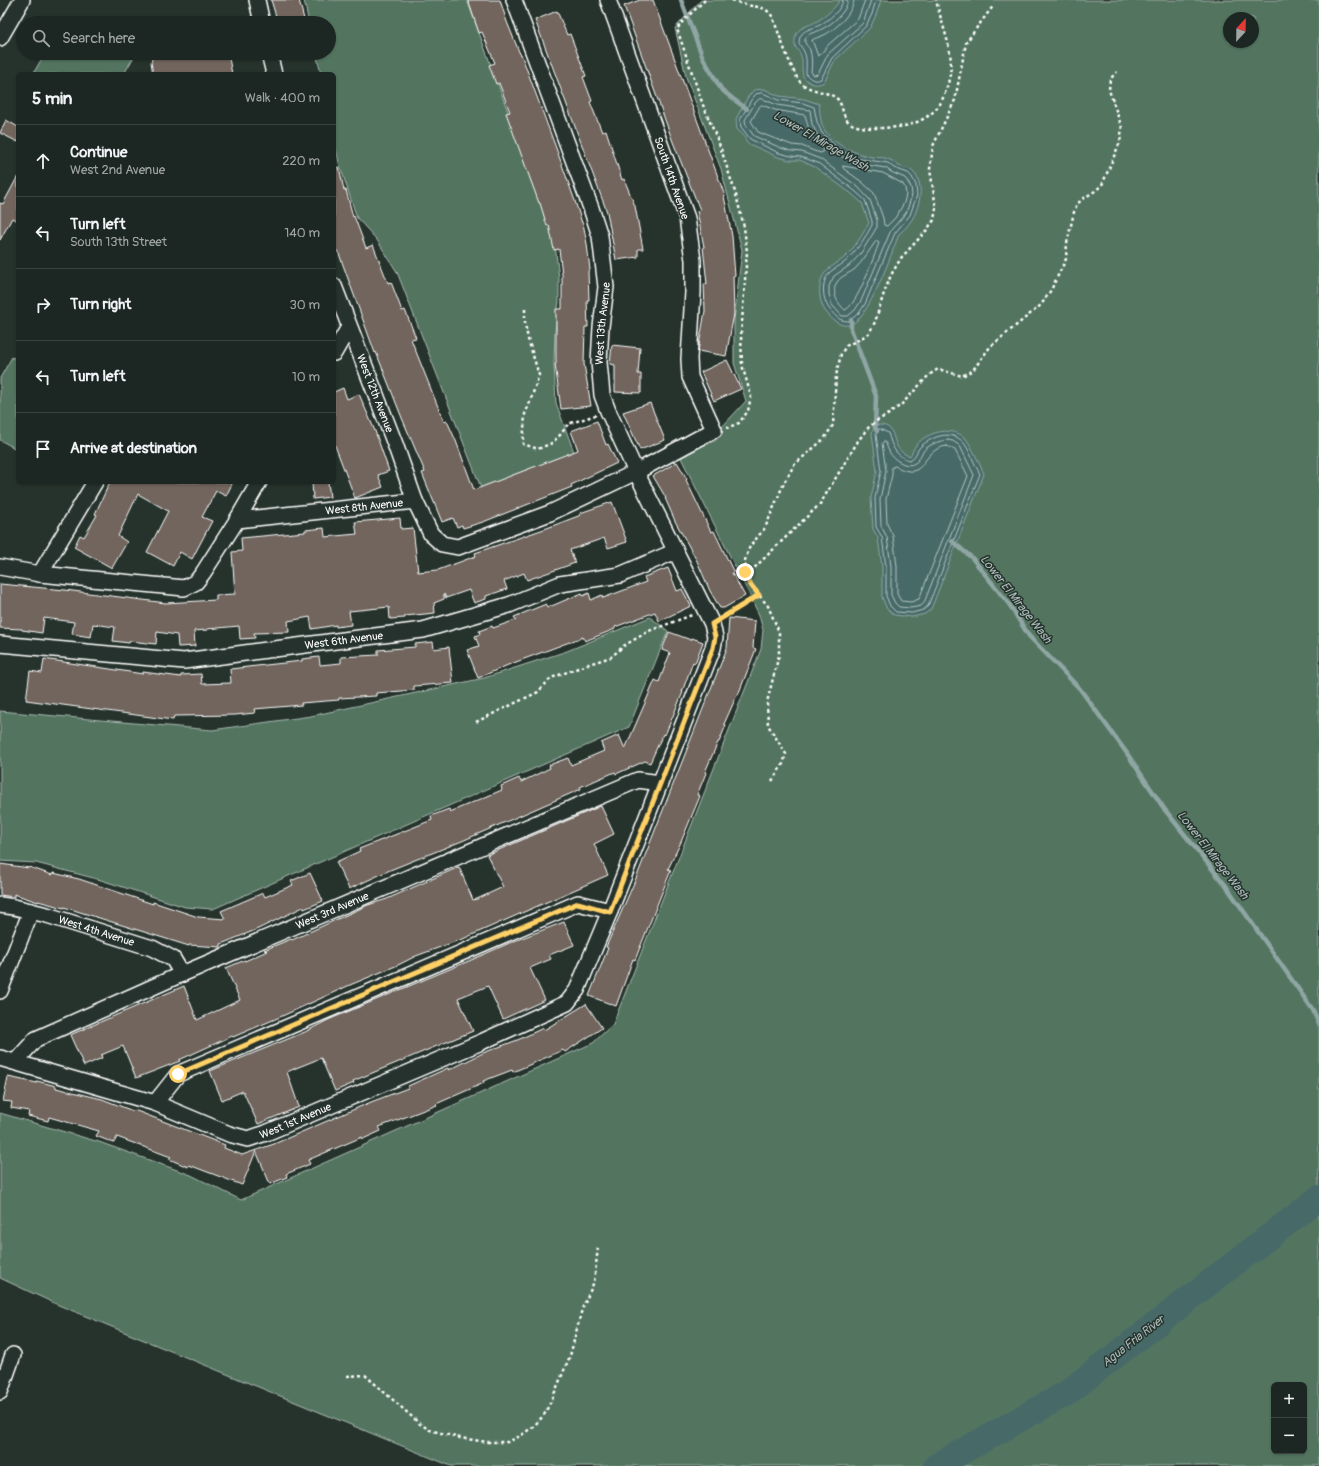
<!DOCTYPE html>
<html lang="en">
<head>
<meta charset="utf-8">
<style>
	body { margin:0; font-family:Pangolin,sans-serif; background:#29322f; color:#f1f3f6 }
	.controls { position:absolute; right:12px; bottom:12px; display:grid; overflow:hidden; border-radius:6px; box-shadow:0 1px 3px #0004 }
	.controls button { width:36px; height:36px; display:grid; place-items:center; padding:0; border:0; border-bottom:1px solid #3a4340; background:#1c2622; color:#f1f3f6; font:20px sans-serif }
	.compass { position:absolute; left:1223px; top:12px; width:36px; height:36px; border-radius:50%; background:#1c2622; box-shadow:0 1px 3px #0004; rotate:22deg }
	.stop { position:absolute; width:12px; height:12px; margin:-9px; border:3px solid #ffd166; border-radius:50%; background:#fff }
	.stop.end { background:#ffd166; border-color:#fff; box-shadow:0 1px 4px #0008 }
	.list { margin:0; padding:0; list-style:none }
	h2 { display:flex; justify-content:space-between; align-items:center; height:52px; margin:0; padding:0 16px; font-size:17px }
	h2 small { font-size:13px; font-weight:400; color:#a0a5a5 }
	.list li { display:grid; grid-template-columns:26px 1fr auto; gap:12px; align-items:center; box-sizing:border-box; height:72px; padding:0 16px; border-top:1px solid #3a4340 }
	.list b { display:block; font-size:15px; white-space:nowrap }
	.list p { margin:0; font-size:13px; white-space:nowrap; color:#a0a5a5 }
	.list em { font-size:13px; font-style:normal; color:#a0a5a5 }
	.icon { flex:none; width:22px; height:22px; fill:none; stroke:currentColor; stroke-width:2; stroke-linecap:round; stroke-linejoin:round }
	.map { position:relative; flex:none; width:1319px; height:1466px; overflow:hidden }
	.search { position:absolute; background:#1c2622; box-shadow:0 1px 3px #0004; left:16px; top:16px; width:320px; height:44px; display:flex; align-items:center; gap:10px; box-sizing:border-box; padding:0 14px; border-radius:22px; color:#a0a5a5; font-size:15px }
	.panel { position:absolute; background:#1c2622; box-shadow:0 1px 3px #0004; left:16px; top:72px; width:320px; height:412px; border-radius:6px }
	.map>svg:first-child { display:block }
	.green { fill:#537560; stroke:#a9bab0; fill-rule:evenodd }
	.water { fill:#466b68; stroke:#90a6a4 }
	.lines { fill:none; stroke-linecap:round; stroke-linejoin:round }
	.shore { stroke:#b5c4c3; stroke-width:1 }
	.stream { stroke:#90a6a4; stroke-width:4.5 }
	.river { stroke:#466b68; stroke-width:26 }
	.building { fill:#71655d; stroke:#fff }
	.minor-casing { stroke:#fff; stroke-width:18 }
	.path { stroke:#fff; stroke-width:2.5; stroke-dasharray:3 3; stroke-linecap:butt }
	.minor { stroke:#26332d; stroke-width:15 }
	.route { stroke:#ffd166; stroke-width:5 }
	.labels { text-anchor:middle; stroke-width:3; stroke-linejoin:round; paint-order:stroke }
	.street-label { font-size:11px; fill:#fff; stroke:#26332d }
	.water-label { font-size:12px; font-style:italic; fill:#acbcbb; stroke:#26332d }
</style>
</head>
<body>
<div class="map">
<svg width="1319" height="1466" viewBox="0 0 1319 1466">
	<rect width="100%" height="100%" fill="#26332d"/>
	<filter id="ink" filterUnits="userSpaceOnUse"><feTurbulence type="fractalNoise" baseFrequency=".025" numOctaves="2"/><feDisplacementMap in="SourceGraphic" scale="8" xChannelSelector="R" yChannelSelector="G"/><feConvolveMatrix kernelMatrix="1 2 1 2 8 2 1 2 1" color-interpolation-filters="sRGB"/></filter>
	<g filter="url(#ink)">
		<g class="green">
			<polygon points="304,0 467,0 543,207 555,244 559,278 559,301 555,331 554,364 556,403 574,452 483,493 397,272 377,240 357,218 339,163 334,139 334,74 321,74 316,53 329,53 329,23 309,23"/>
			<path d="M701 0H1319V1466H451L56 1304 0 1278V1113L99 1142 191 1175 241 1200 593 1043 613 1024 761 649 763 630 759 615 751 598 680 456 716 440 721 428 746 401 734 363V320L742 250 721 169 686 77 675 28ZM1229 18H1253V42H1229ZM1274 1385H1304V1451H1274Z"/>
			<polygon points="45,53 136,53 124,74 33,74"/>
			<polygon points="12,357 18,360 18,450 0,440 0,378"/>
			<polygon points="650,617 668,631 629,727 213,909 185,907 101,880 36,863 0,861 0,711 212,730 311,716 484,678 567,651"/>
		</g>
		<g class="water">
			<path d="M840 0H881L876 15 870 28 835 60 824 82C815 87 808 83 803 76 800 61 806 60 795 46 793 25 808 28 819 20 827 15 835 8 840 0Z"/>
			<path d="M764 89 779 96 804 99 819 104C820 113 820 123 825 131 834 145 856 154 872 157 878 158 885 157 890 160 893 161 895 163 897 165 901 167 905 168 909 169 920 175 922 190 919 201 916 215 910 225 899 234 892 252 868 322 849 325 839 327 832 319 826 312 819 303 818 289 822 278 826 268 837 264 844 258 855 248 862 235 869 223L862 203 852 194 815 167 800 160H790L778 157 747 143 744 136 737 129 736 119 748 97 754 90Z"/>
			<path d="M879 425C901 425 887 450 910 456 912 453 914 448 916 445 928 431 954 425 967 440 972 447 980 465 984 474L931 609 925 614 912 617 894 615 887 609 882 597V567L878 538 873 529 871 498 877 471 872 433 874 427Z"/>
		</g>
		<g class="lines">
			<g class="shore">
				<path d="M843 0C842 10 828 20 820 25 810 30 799 29 799 44 808 55 806 60 806 74 810 79 815 82 821 79L832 58 866 26 872 14 876 0"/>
				<path d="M848 0C847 12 832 24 822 29 816 33 807 32 805 40 804 44 809 47 810 50 812 57 812 65 811 72L814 75 818 74 828 54 863 23 871 0"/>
				<path d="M854 0C853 13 835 30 824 35 820 37 815 38 812 40L818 56 820 55 828 45 858 19 865 0"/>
				<path d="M763 93 778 100 803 103 814 107 817 122 822 133 837 147 849 155 861 159 888 163 894 168 908 173 912 177 916 185 917 195 910 215 895 233 865 304 859 313 849 321C840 321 837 318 831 311 822 301 820 281 831 271 837 267 844 264 849 258 858 248 866 237 872 225V221L865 200 855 191 818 163 801 157 791 156 779 153 750 139 741 127 740 120 751 100 756 94Z"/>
				<polygon points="763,99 777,105 810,110 812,124 818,136 834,151 847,160 860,164 886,168 891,172 905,178 911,187 912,195 906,213 891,230 861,301 855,310 848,316 842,316 832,305 829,294 829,286 834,276 850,265 861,253 877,227 877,220 870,200 858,187 820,159 802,152 791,151 781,148 754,136 746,125 745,120 755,103 759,99"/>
				<path d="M762 105 775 110 805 115C810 132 809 137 823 150V152L821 153 814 151 802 146 792 145 773 138 758 132 751 121 760 106Z"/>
				<polygon points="843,166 883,173 903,184 905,188 906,194 904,203 900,210 895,218 887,226 884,225 883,218 874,193 862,182 844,169"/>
				<path d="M876 241H878L879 243C874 256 857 306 845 310 837 303 831 292 837 282 841 276 850 273 855 269 863 261 869 251 876 241Z"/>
				<path d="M880 429 888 433C892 446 895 456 909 460 916 458 916 451 921 446 933 436 952 429 964 443 969 449 975 466 980 474L928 606 923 610 912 613 896 612 890 606 886 596V567L882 537 876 527 875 498 881 471 876 435 877 430Z"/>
				<path d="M947 440 953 441 960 446 974 475 924 603 921 606 911 608 899 607 895 603 891 595V566L887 537 881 526 880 499 886 471 882 443 884 441 885 442C887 445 887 448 889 451 892 459 907 469 915 463 919 461 920 456 922 453 927 445 938 441 947 440Z"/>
				<path d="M947 446 955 450 968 476 919 599 911 602 901 601 897 594V566L893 536 887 524 886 499 892 475V467L895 466C928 484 919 449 947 446Z"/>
			</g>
			<g class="stream">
				<polyline points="681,0 703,58 721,89 733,99 747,109"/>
				<polyline points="851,320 851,329 876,396 875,427 877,431"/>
				<polyline points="952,541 972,558 1009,604 1029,636 1080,689 1126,752 1165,810 1226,886 1313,1010 1319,1024"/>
			</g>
			<polyline class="river" points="936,1466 1067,1393 1319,1198"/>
		</g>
		<g class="building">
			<polygon points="271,0 299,0 305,23 278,23"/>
			<polygon points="468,0 500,0 507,22 520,54 521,54 556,148 575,201 582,223 583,223 587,244 590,270 588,271 589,300 587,300 588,327 585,327 584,364 591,406 561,409 555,364 556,364 556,309 562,309 562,274 559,249 554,250 549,225 547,226 540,203 539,203 506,113 510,112 499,83 496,84 489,65 495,63 482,32 479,33"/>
			<polygon points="640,0 653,0 725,196 724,196 732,236 735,276 733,276 734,314 726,356 698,351 705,311 704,284 707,284 703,247 704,247 697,211 700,210 673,142 624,6"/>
			<polygon points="557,11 567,35 570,34 586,76 583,77 592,101 590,102 602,132 606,130 622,180 624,179 635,206 643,249 638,249 638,257 616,260 607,212 535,20"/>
			<polygon points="154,53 189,53 191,57 212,53 228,53 232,74 153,74 151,62"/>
			<polygon points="6,120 18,127 18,142 0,133"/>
			<polygon points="339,167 344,190 346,190 353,217 354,216 366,248 373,245 388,283 391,282 402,311 405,310 416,338 411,339 444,422 447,421 456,441 474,490 578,450 571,431 597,421 606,445 608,444 617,463 571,485 572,487 483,522 463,528 462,525 457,527 453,518 442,522 422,473 425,472 402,418 376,352 375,353 338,251 334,252 334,168"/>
			<polygon points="18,176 18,221 12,218 0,240 0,203 3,204"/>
			<polygon points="612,345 640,348 638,374 641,374 641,393 615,392 615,365 610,364"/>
			<polygon points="727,360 741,389 714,401 701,372"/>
			<polygon points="343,388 347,399 359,394 375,431 389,471 378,475 383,487 355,498 334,443 334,392"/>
			<polygon points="650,403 665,440 640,450 623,412"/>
			<polygon points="677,462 687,479 686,480 711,532 714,531 734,573 732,573 745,596 724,608 720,608 710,591 697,561 675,521 665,498 666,498 653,476"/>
			<polygon points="110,482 233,482 226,496 216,491 202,517 212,521 192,559 180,552 173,566 147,552 168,511 138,494 118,536 127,542 112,568 74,547 80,535 84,537 97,515 95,514"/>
			<polygon points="312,482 328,482 330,497 313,499"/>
			<polygon points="612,502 627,542 608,548 604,538 570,550 575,563 527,580 524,573 504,581 507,589 486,596 486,599 474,603 469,590 446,598 444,594 444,599 434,603 435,613 405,616 405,618 390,619 389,607 349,611 351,625 336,627 336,625 312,629 310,617 288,621 289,632 254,633 255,638 240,639 239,626 207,629 207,630 194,631 195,646 178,647 177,635 157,632 156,644 130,641 129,643 113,641 115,627 93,624 91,637 72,634 74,622 44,618 42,633 22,630 22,629 0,628 0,584 65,590 166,603 216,600 216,595 235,594 232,552 242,551 241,538 305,532 305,530 324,528 325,537 357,534 355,522 400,518 401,529 413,528 418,572 438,570 476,556 475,553 547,528 581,515 580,513"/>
			<polygon points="668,568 677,591 682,589 691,606 659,621 655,612 615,627 615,629 585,641 583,637 508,665 478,678 467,650 479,646 475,636 480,634 479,631 492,626 493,628 516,620 514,617 546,604 547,608 582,593 583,596 589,593 591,600 602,595 603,598 646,582 644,577"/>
			<polygon points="729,618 755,621 753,648 756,649 738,695 737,695 724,724 726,725 719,742 718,742 705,772 706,773 697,795 700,796 681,842 668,869 671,870 635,960 633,959 616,1006 589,996 608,948 606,947 637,876 723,658 727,648"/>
			<polygon points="669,632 691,640 692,638 703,642 695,663 693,662 682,692 683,692 665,735 663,734 650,763 645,761 616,774 615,772 580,787 581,789 462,841 390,870 349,889 336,862 360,851 359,849 432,820 431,816 449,809 450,812 502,790 501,786 519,778 521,782 550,768 549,765 568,758 571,765 604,751 601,743 619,735 625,749 655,680 659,682 670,653 662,650"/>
			<polygon points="433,642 434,649 449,647 453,683 414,686 414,690 376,693 376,696 339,698 339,700 301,703 302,705 254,709 255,713 235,715 174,716 173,720 26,700 30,671 42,673 44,659 143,674 143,672 181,677 181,675 201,674 202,684 231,683 230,669 302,661 302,659 319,657 320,665 341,663 341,657 378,655 378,650 415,647 415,644"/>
			<polygon points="601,806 614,834 594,844 608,875 465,938 416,956 398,965 350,985 280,1017 233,1037 232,1036 179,1060 180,1061 136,1078 123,1046 101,1055 102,1058 84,1066 70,1035 184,986 197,1020 240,1000 226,968 245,960 245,961 267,951 264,950 291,939 292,940 368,905 387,899 459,867 473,900 477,899 503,887 487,855"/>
			<polygon points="0,864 29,868 29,867 52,875 53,873 79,879 153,904 153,902 198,917 225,919 221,911 263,893 265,897 293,885 291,881 310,873 323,901 304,909 303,907 258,929 221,944 221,947 189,945 189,946 64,907 64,908 38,901 38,902 14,894 14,897 0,895"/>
			<polygon points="564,922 574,945 549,955 551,959 530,968 545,1000 503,1019 488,986 458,998 473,1031 353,1081 354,1083 335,1091 321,1058 296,1068 287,1072 299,1107 258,1124 243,1091 222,1100 210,1071 305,1032 328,1020 469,961 514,941"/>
			<polygon points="586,1004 602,1028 565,1052 563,1050 513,1072 512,1070 483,1081 484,1083 436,1104 437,1105 379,1127 381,1131 363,1139 362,1137 308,1160 310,1164 286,1174 287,1177 270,1184 256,1151 242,1185 189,1165 188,1167 169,1159 171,1157 117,1137 114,1143 96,1136 99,1131 49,1117 48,1121 28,1116 29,1111 11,1108 12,1102 3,1101 8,1077 37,1083 37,1081 56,1086 56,1088 102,1099 133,1111 134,1110 225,1145 224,1148 242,1155 274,1144 371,1102 408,1088 408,1086 448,1068 449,1070 483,1053 520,1039 543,1028 544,1030"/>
		</g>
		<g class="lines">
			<defs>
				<g id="minor">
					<polyline points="257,0 262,23"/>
					<polyline points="0,38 22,0"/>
					<polyline points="269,53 274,74"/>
					<path id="s1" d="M334 286 395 444 415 501"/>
					<polyline points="334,353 349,327"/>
					<polyline points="237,520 259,482"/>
					<path id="s2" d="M0 567 40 574 184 588 196 582 203 573 237 520 415 501 431 534 442 544 458 547 550 513 636 472 714 430 690 377 689 359 693 292V260L687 218 608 0"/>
					<polyline points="40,574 95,482"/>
					<path id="s3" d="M0 644 184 661 351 639 423 630 509 605 560 584 620 575 676 551"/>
					<path id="s4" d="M0 905 14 907 47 915 152 948 173 959 182 974"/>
					<polyline points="0,991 31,911"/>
					<path id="s5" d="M0 1058 155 1103 229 1134 248 1139 266 1133 479 1043 567 1003 577 990 610 911 713 648 715 637 712 624 636 472 608 411 602 395 599 362 601 327 606 287 600 236 591 208 514 0"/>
					<path id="s6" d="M15 1062 36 1039 182 974 638 780 660 783"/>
					<polyline points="155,1103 178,1074 578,903 610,911"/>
					<polyline points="0,1392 13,1355"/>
				</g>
			</defs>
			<use href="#minor" class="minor-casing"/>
			<g class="path">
				<polyline points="705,0 684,20 677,29 703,105 720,146 736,195 744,227 747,252 741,336 742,365 751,396 748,411 739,423 727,428"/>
				<path d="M732 0C737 2 742 4 747 5 758 8 764 5 772 16 778 30 792 74 801 83 810 91 825 91 835 97 844 103 841 117 850 123 861 130 885 128 897 127 912 126 927 119 937 108 943 102 949 82 950 74 951 68 951 59 950 53 947 35 940 18 936 0"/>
				<polyline points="525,309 525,324 528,339 539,375 530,402 525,414 523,444 538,449 552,443 561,434 568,424 596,415"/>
				<polyline points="746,576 820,504 858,441 868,428 879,419 886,416 901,405 929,375 938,369 962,376 973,370 990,347 1041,305 1051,290 1066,259 1067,243 1074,212 1077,204 1084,198 1095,191 1102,185 1120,142 1122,128 1109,90 1110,79 1117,72"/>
				<polyline points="724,617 759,595"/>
				<polyline points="476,722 538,692 551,678 589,664 611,657 625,645 649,631 692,615"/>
				<polyline points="772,781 783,764 786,754 768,725 767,702 779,655 779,632 768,606 750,584 745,572 745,560 750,546 765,528 784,483 794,465 824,439 833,425 836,376 841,354 846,346 860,339 869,333 875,322 884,293 891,275 901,258 926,231 934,220 936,208 930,169 933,146 955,100 966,43 975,30 994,5"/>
				<polyline points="347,1376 365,1375 420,1424 430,1430 460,1438 487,1442 508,1442 520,1436 534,1426 544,1415 552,1399 570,1356 582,1309 594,1282 598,1247"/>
			</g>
			<use href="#minor" class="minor"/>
		</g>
	</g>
	<g class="lines" filter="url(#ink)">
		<polyline class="route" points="178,1074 578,903 610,912 713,648 715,637 712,624 759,595 750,584 745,572"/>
	</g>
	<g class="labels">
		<g class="street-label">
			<text transform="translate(672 178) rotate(71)" y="4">South 14th Avenue</text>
			<text dy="4" stroke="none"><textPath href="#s5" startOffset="1343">West 13th Avenue</textPath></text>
			<text dy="4" stroke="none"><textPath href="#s1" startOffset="115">West 12th Avenue</textPath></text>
			<text dy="4" stroke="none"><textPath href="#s2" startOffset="401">West 8th Avenue</textPath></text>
			<text dy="4" stroke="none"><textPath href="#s3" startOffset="346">West 6th Avenue</textPath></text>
			<text dy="4" stroke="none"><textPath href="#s6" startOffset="354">West 3rd Avenue</textPath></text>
			<text dy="4" stroke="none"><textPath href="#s4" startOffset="100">West 4th Avenue</textPath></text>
			<text dy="4" stroke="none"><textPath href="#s5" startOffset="312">West 1st Avenue</textPath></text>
		</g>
		<g class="water-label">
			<text transform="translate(821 141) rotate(30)" y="4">Lower El Mirage Wash</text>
			<text transform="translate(1016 599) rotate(52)" y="4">Lower El Mirage Wash</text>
			<text transform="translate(1213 855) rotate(52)" y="4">Lower El Mirage Wash</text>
			<text transform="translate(1133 1341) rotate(-38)" y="4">Agua Fria River</text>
		</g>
	</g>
</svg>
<div class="controls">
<button>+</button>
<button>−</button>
</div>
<svg class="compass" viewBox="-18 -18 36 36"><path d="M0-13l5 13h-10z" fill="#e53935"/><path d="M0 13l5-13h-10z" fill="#a0a5a5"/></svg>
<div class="stop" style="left:178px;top:1074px"></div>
<div class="stop end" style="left:745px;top:572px"></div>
<div class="search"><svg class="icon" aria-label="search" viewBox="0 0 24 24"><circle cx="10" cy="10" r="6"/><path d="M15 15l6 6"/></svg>Search here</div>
<section class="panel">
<h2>5 min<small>Walk · 400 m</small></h2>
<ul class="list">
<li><svg class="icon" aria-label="ahead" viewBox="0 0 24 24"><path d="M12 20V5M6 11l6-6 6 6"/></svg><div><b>Continue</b><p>West 2nd Avenue</p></div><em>220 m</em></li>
<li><svg class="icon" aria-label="left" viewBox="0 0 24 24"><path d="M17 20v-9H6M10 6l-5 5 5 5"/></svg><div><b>Turn left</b><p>South 13th Street</p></div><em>140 m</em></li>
<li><svg class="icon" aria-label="right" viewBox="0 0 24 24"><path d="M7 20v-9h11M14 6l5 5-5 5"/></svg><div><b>Turn right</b></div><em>30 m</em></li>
<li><svg class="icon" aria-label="left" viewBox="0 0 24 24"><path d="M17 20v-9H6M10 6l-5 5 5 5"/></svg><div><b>Turn left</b></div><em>10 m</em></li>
<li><svg class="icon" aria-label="arrive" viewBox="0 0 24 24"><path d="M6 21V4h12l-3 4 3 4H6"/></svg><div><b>Arrive at destination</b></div></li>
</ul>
</section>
</div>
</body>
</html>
